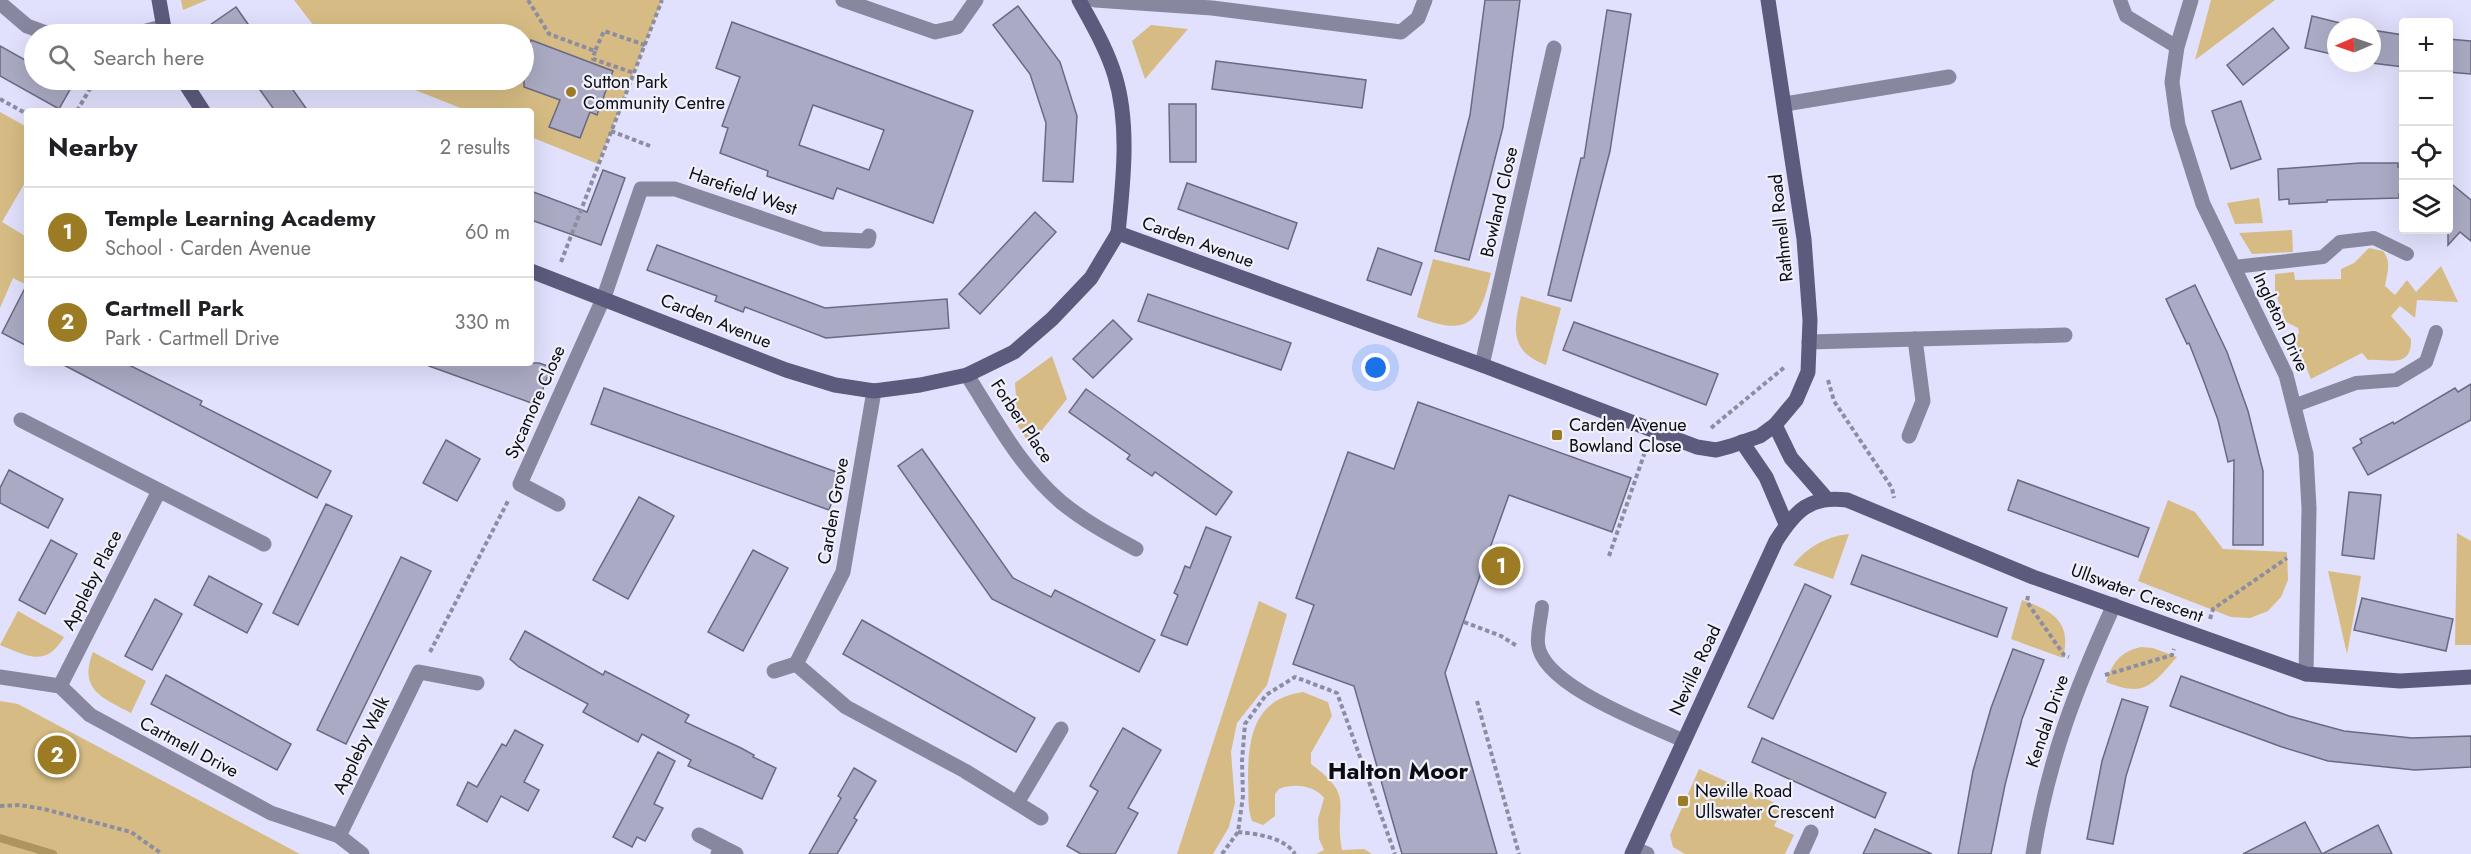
<!DOCTYPE html>
<html lang="en">
<head>
<meta charset="utf-8">
<style>
	body { margin:0; font-family:Jost,sans-serif; background:#f2f2f2; color:#202124 }
	.controls { position:absolute; right:18px; top:18px; display:grid; overflow:hidden; border-radius:6px; box-shadow:0 6px 24px #0002 }
	.controls button { width:54px; height:54px; display:grid; place-items:center; padding:0; border:0; border-bottom:2px solid #e0e0e0; background:#fff; color:#202124; font:30px sans-serif }
	.compass { position:absolute; left:2327px; top:18px; width:54px; height:54px; border-radius:50%; background:#fff; box-shadow:0 6px 24px #0002; rotate:268deg }
	.you { position:absolute; left:1376px; top:368px; width:21px; height:21px; margin:-15px; border:4px solid #fff; border-radius:50%; background:#1a73e8; box-shadow:0 0 0 9px #1a73e833 }
	.badge { display:grid; place-items:center; width:39px; height:39px; border-radius:50%; background:#9c7b25; color:#fff; font-size:20px; font-weight:700 }
	.pin { position:absolute; translate:-50% -50%; border:3px solid #fff; box-shadow:0 2px 6px #0006 }
	.list { margin:0; padding:0; list-style:none }
	h2 { display:flex; justify-content:space-between; align-items:center; height:78px; margin:0; padding:0 24px; font-size:26px }
	h2 small { font-size:20px; font-weight:400; color:#757577 }
	.list li { display:grid; grid-template-columns:39px 1fr auto; gap:18px; align-items:center; box-sizing:border-box; height:90px; padding:0 24px; border-top:2px solid #e0e0e0 }
	.list b { display:block; font-size:22px; white-space:nowrap }
	.list p { margin:0; font-size:20px; white-space:nowrap; color:#757577 }
	.list em { font-size:20px; font-style:normal; color:#757577 }
	.icon { flex:none; width:33px; height:33px; fill:none; stroke:currentColor; stroke-width:2; stroke-linecap:round; stroke-linejoin:round }
	.map { position:relative; flex:none; width:2471px; height:854px; overflow:hidden }
	.search { position:absolute; background:#fff; box-shadow:0 6px 24px #0002; left:24px; top:24px; width:510px; height:66px; display:flex; align-items:center; gap:15px; box-sizing:border-box; padding:0 21px; border-radius:33px; color:#757577; font-size:22px }
	.panel { position:absolute; background:#fff; box-shadow:0 6px 24px #0002; left:24px; top:108px; width:510px; height:258px; border-radius:6px }
	.map>svg:first-child { display:block }
	.green { fill:#d6bc84 }
	.lines { fill:none; stroke-linecap:round; stroke-linejoin:round }
	.stream { stroke:#ae955e; stroke-width:8 }
	.building { fill:#aaaac4; stroke:#6a6981; stroke-width:1.5; fill-rule:evenodd }
	.path { stroke:#8d8da2; stroke-width:4; stroke-dasharray:4.5 3; stroke-linecap:butt }
	.lane { stroke:#87879f; stroke-width:14 }
	.street { stroke:#87879f; stroke-width:15 }
	.secondary { stroke:#5c5b7d; stroke-width:15 }
	.poi-dot { fill:#9c7b25; stroke:#f0f0fb; stroke-width:2 }
	.labels { text-anchor:middle; stroke-width:4.5; stroke-linejoin:round; paint-order:stroke }
	.poi-label { font-size:18px; fill:#0c0c15; stroke:#f0f0fb; text-anchor:start }
	.street-label { font-size:18px; fill:#0c0c15; stroke:#f0f0fb }
	.district-label { font-size:24px; font-weight:bold; fill:#0c0c15; stroke:#f0f0fb }
</style>
</head>
<body>
<div class="map">
<svg width="2471" height="854" viewBox="0 0 2471 854">
	<rect width="100%" height="100%" fill="#e1e1fd"/>
	<g class="green">
		<polygon points="181,0 207,0 183,10"/>
		<polygon points="294,0 662,0 598,164 531,137 531,111 468,111 390,80 524,80 524,34 320,34"/>
		<polygon points="2211,0 2275,0 2195,60"/>
		<polygon points="1151,25 1188,29 1145,79 1132,41"/>
		<polygon points="0,112 27,127 27,179 2,222 27,237 27,285 13,278 0,308"/>
		<polygon points="2259,198 2263,223 2235,224 2227,203"/>
		<polygon points="2292,230 2293,252 2252,254 2239,233"/>
		<path d="M2369 248 2383 251C2392 262 2387 273 2385 286L2395 295 2407 280 2416 292 2441 266 2458 302 2417 300 2415 318 2400 306 2391 316 2411 339C2412 370 2387 358 2368 360L2362 353 2311 379 2295 340 2299 333 2298 328 2286 322 2275 292V274L2294 272 2295 280 2341 279V269L2354 263Z"/>
		<path d="M1433 259 1491 273C1480 323 1468 337 1417 317Z"/>
		<path d="M1521 296 1561 308 1546 365C1510 352 1513 329 1521 296Z"/>
		<polygon points="1052,356 1067,399 1030,445 1004,403 1016,397 1015,383"/>
		<polygon points="2168,500 2195,512 2223,549 2287,552 2288,580 2281,597 2268,611 2250,618 2231,617 2138,581"/>
		<polygon points="2457,533 2471,541 2471,645 2455,645"/>
		<path d="M1849 534 1833 579 1793 565C1807 547 1827 536 1849 534Z"/>
		<polygon points="2328,571 2361,576 2347,654"/>
		<path d="M2022 600C2053 611 2072 622 2063 658L2011 639Z"/>
		<polygon points="1259,601 1287,614 1267,685 1237,723 1231,752 1235,803 1229,827 1213,854 1177,854"/>
		<path d="M18 611 64 637C46 668 27 656 0 645Z"/>
		<path d="M2141 647 2153 648 2177 657C2152 685 2145 698 2106 682 2113 662 2120 652 2141 647Z"/>
		<path d="M93 652 146 681 131 713C103 698 78 690 93 652Z"/>
		<path d="M1303 692 1328 702 1332 716 1311 753V764C1357 798 1333 803 1342 850L1364 849 1372 854H1316L1324 850 1319 839 1318 819 1324 798C1314 785 1294 783 1279 789L1275 794V816L1263 825 1252 821C1247 808 1249 793 1248 779 1248 737 1254 699 1303 692Z"/>
		<polygon points="0,701 18,704 300,854 0,854"/>
		<polygon points="1699,769 1784,807 1774,826 1794,835 1785,854 1685,854 1673,847 1670,835"/>
	</g>
	<g class="lines">
		<polyline class="stream" points="0,838 53,854"/>
	</g>
	<g class="building">
		<polygon points="1485,0 1520,0 1503,127 1469,260 1435,251 1470,115"/>
		<polygon points="1018,6 1060,62 1077,116 1073,182 1043,181 1046,123 1030,74 993,25"/>
		<polygon points="236,7 255,34 197,34"/>
		<polygon points="1607,10 1631,14 1610,151 1571,301 1548,295 1581,158 1584,158"/>
		<polygon points="2312,16 2336,22 2358,27 2336,27 2336,55 2305,48"/>
		<path d="M732 22 973 111 933 223 837 188 833 199 767 176 768 171 720 153 728 128 722 126 740 77 716 68ZM813 105 884 130 869 170 799 145Z"/>
		<polygon points="2273,28 2289,48 2243,85 2227,65"/>
		<polygon points="2372,30 2403,35 2403,67 2372,63"/>
		<polygon points="2448,39 2471,41 2471,74 2448,72"/>
		<polygon points="531,40 613,71 597,115 590,112 580,138 549,127 560,100 524,87 524,60"/>
		<polygon points="0,46 34,65 34,80 61,80 72,86 59,109 0,76"/>
		<polygon points="1216,61 1366,80 1362,108 1212,89"/>
		<polygon points="253,80 286,80 308,111 275,111"/>
		<polygon points="2241,101 2261,159 2231,169 2212,111"/>
		<polygon points="1169,104 1196,104 1196,162 1170,162"/>
		<polygon points="2360,163 2398,163 2398,167 2403,167 2403,194 2399,194 2399,198 2327,200 2327,202 2289,204 2289,199 2279,200 2278,169"/>
		<polygon points="603,170 625,178 601,245 531,220 531,191 587,212"/>
		<polygon points="2448,181 2471,200 2471,241 2460,232 2448,245"/>
		<polygon points="1187,183 1297,223 1288,249 1178,209"/>
		<polygon points="1035,212 1056,232 980,314 959,294"/>
		<polygon points="657,245 825,308 947,299 949,328 826,338 745,307 743,312 715,301 717,296 647,270"/>
		<polygon points="1378,248 1422,263 1411,295 1367,280"/>
		<polygon points="27,284 27,346 2,333"/>
		<polygon points="2195,285 2227,352 2248,411 2263,471 2263,545 2233,545 2234,460 2228,462 2218,420 2203,379 2189,343 2187,344 2166,299"/>
		<polygon points="1148,294 1291,343 1281,370 1138,321"/>
		<polygon points="1113,320 1132,339 1093,378 1073,359"/>
		<polygon points="1574,322 1718,374 1706,405 1563,350"/>
		<polygon points="60,363 125,363 202,401 200,405 331,471 317,498"/>
		<polygon points="430,363 539,363 551,367 537,405 429,366"/>
		<polygon points="2471,384 2471,420 2368,475 2353,448 2362,443 2360,439 2393,422 2394,424 2455,388 2458,392"/>
		<polygon points="604,388 842,474 829,510 591,424"/>
		<polygon points="1086,389 1232,492 1216,515 1155,472 1152,476 1127,459 1130,455 1069,412"/>
		<polygon points="1418,402 1631,478 1612,532 1509,495 1445,673 1497,854 1402,854 1354,686 1293,664 1314,605 1296,598 1348,452 1394,469"/>
		<polygon points="446,440 480,459 457,501 423,483"/>
		<polygon points="922,449 1013,578 1051,597 1055,590 1155,640 1139,672 992,599 898,466"/>
		<polygon points="9,470 63,499 48,528 0,503 0,488"/>
		<polygon points="2018,480 2149,528 2138,557 2008,510"/>
		<polygon points="2349,492 2381,495 2374,559 2342,555"/>
		<polygon points="639,497 674,516 628,599 593,580"/>
		<polygon points="326,504 352,516 298,625 273,613"/>
		<polygon points="1206,527 1231,537 1187,645 1161,635 1178,595 1174,593 1180,579 1185,566 1190,568"/>
		<polygon points="51,540 77,554 45,614 19,600"/>
		<polygon points="753,550 788,568 743,651 708,632"/>
		<polygon points="1862,555 2007,608 1997,637 1851,584"/>
		<polygon points="401,557 431,571 346,744 317,730"/>
		<polygon points="209,576 262,604 247,633 194,605"/>
		<polygon points="1805,584 1831,596 1773,719 1748,707"/>
		<polygon points="2362,598 2453,619 2446,651 2354,630"/>
		<polygon points="155,599 182,614 152,670 125,656"/>
		<polygon points="862,620 1035,718 1016,752 843,654"/>
		<polygon points="525,631 603,675 605,671 689,715 685,722 741,748 754,755 753,757 776,768 762,799 688,766 691,760 642,734 638,742 583,712 588,704 519,667 510,659"/>
		<polygon points="2013,649 2044,660 2022,719 2005,785 1991,854 1958,854 1973,771 1991,708"/>
		<polygon points="166,675 291,744 277,770 151,704"/>
		<polygon points="2181,676 2289,716 2344,731 2412,738 2471,736 2471,767 2415,770 2328,761 2282,747 2170,706"/>
		<polygon points="2122,699 2148,707 2126,776 2113,844 2087,839 2102,761"/>
		<polygon points="1123,728 1161,750 1128,808 1138,813 1115,854 1081,854 1067,846 1098,791 1090,786"/>
		<polygon points="515,730 543,745 524,782 539,790 528,811 501,796 487,822 457,805 468,782 477,787 502,744 506,746"/>
		<polygon points="1762,738 1886,793 1875,818 1752,762"/>
		<polygon points="658,752 675,761 654,804 663,808 645,841 637,837 632,847 613,837"/>
		<polygon points="854,768 876,781 854,818 857,820 837,854 809,854 841,798 838,796"/>
		<polygon points="2305,822 2322,854 2378,825 2392,854 2243,854"/>
		<polygon points="1875,829 1932,854 1863,854"/>
	</g>
	<g class="lines">
		<g class="path">
			<polyline points="528,0 549,34 595,51 604,31 645,45"/>
			<polyline points="595,51 593,59 634,73"/>
			<polyline points="0,99 27,114"/>
			<polyline points="77,111 95,80"/>
			<polyline points="611,131 650,146"/>
			<polyline points="561,262 662,0"/>
			<polyline points="1828,380 1834,401 1892,488 1894,498"/>
			<polyline points="1711,428 1786,366"/>
			<polyline points="1609,556 1646,449"/>
			<polyline points="2028,596 2027,602 2064,655 2069,657"/>
			<polyline points="2210,619 2213,609 2287,558"/>
			<polyline points="1464,622 1501,636 1517,646"/>
			<polyline points="430,652 508,501"/>
			<polyline points="2105,675 2172,655 2174,649"/>
			<polyline points="1477,701 1519,854"/>
			<polyline points="0,806 20,805 44,809 131,832 162,854"/>
			<path d="M1238 832C1257 834 1284 837 1295 854"/>
			<polyline points="1222,854 1238,832 1243,796 1242,761 1245,724 1266,695 1295,677 1337,693 1395,854"/>
		</g>
		<g class="lane">
			<polyline points="2120,0 2126,16 2177,47"/>
			<polyline points="2234,267 2323,257 2340,242 2374,238 2407,254"/>
			<polyline points="2296,405 2356,383 2396,380 2426,362 2436,332"/>
			<path d="M1542 607C1541 618 1537 633 1538 644 1542 686 1648 724 1684 741"/>
		</g>
		<g class="street">
			<polyline points="843,0 935,32 957,27 976,0"/>
			<polyline points="1095,0 1212,8 1401,32 1418,18 1425,0"/>
			<polyline points="2191,0 2177,47 2172,82 2178,125 2203,204 2286,375 2306,454 2309,508 2306,674"/>
			<polyline points="0,3 27,26 49,34"/>
			<polyline points="135,34 161,27"/>
			<polyline points="1785,104 1949,77"/>
			<polyline points="1809,342 2065,335"/>
			<polyline points="1482,365 1554,48"/>
			<path d="M967 375C995 419 1020 467 1061 502 1084 521 1110 535 1136 549"/>
			<polyline points="874,391 843,572 796,664 846,707 965,771 1041,818"/>
			<polyline points="21,420 264,544"/>
			<polyline points="1909,436 1923,401 1915,339"/>
			<polyline points="558,504 520,484 604,297 641,189 675,189 822,239 868,241 869,236"/>
			<polyline points="774,671 796,664"/>
			<polyline points="0,677 60,686 90,715 271,813 339,836 362,854"/>
			<polyline points="60,686 159,491"/>
			<polyline points="1017,803 1061,729"/>
			<polyline points="699,835 722,847 718,854"/>
			<polyline points="339,836 419,672 477,683"/>
			<polyline points="722,847 736,854"/>
			<polyline points="1635,849 1647,854"/>
			<polyline points="1801,854 1811,832"/>
			<path d="M2033 854C2048 761 2075 690 2114 605"/>
		</g>
		<g class="secondary">
			<polyline points="159,0 165,34"/>
			<path d="M1079 0C1092 24 1107 49 1115 76 1130 125 1123 183 1118 233"/>
			<polyline points="183,80 203,111"/>
			<polyline points="531,271 786,370 835,385 874,391 920,385 967,375 1014,352 1052,319 1091,278 1118,233 1482,365 1697,447 1716,450 1731,446 1760,436 1775,425 1796,400 1808,372 1810,320 1804,239 1768,0"/>
			<polyline points="1775,425 1791,458 1825,497"/>
			<polyline points="1742,442 1766,477 1786,524"/>
			<path d="M1632 854 1776 541C1795 511 1810 495 1847 500L2033 577 2306 674 2400 681 2471 677"/>
		</g>
	</g>
	<g class="poi-dot">
		<circle cx="571" cy="92" r="6"/>
		<rect x="1551" y="429" width="12" height="12" rx="3"/>
		<rect x="1677" y="795" width="12" height="12" rx="3"/>
	</g>
	<g class="labels">
		<g class="poi-label">
			<text x="583" y="88">Sutton Park<tspan x="583" dy="21">Community Centre</tspan></text>
			<text x="1569" y="431">Carden Avenue<tspan x="1569" dy="21">Bowland Close</tspan></text>
			<text x="1695" y="797">Neville Road<tspan x="1695" dy="21">Ullswater Crescent</tspan></text>
		</g>
		<g class="street-label">
			<text transform="translate(743 191) rotate(19)" y="6">Harefield West</text>
			<text transform="translate(1499 202) rotate(-77)" y="6">Bowland Close</text>
			<text transform="translate(1781 228) rotate(-96)" y="6">Rathmell Road</text>
			<text transform="translate(1198 242) rotate(20)" y="6">Carden Avenue</text>
			<text transform="translate(716 321) rotate(22)" y="6">Carden Avenue</text>
			<text transform="translate(2281 322) rotate(65)" y="6">Ingleton Drive</text>
			<text transform="translate(535 402) rotate(-66)" y="6">Sycamore Close</text>
			<text transform="translate(1022 421) rotate(56)" y="6">Forber Place</text>
			<text transform="translate(833 511) rotate(-80)" y="6">Carden Grove</text>
			<text transform="translate(92 580) rotate(-63)" y="6">Appleby Place</text>
			<text transform="translate(2137 593) rotate(20)" y="6">Ullswater Crescent</text>
			<text transform="translate(1695 670) rotate(-65)" y="6">Neville Road</text>
			<text transform="translate(2047 721) rotate(-71)" y="6">Kendal Drive</text>
			<text transform="translate(361 745) rotate(-64)" y="6">Appleby Walk</text>
			<text transform="translate(189 747) rotate(28)" y="6">Cartmell Drive</text>
		</g>
		<g class="district-label">
			<text x="1398" y="779">Halton Moor</text>
		</g>
	</g>
</svg>
<div class="controls">
<button>+</button>
<button>−</button>
<button><svg class="icon" aria-label="locate" viewBox="0 0 24 24"><circle cx="12" cy="12" r="6"/><path d="M12 2v4M12 18v4M2 12h4M18 12h4"/></svg></button>
<button><svg class="icon" aria-label="layers" viewBox="0 0 24 24"><path d="M12 4l9 5-9 5-9-5zM3 14l9 5 9-5"/></svg></button>
</div>
<svg class="compass" viewBox="-18 -18 36 36"><path d="M0-13l5 13h-10z" fill="#e53935"/><path d="M0 13l5-13h-10z" fill="#757577"/></svg>
<div class="you"></div>
<div class="pin badge" style="left:1501px;top:566px">1</div>
<div class="pin badge" style="left:57px;top:755px">2</div>
<div class="search"><svg class="icon" aria-label="search" viewBox="0 0 24 24"><circle cx="10" cy="10" r="6"/><path d="M15 15l6 6"/></svg>Search here</div>
<section class="panel">
<h2>Nearby<small>2 results</small></h2>
<ul class="list">
<li><span class="badge">1</span><div><b>Temple Learning Academy</b><p>School · Carden Avenue</p></div><em>60 m</em></li>
<li><span class="badge">2</span><div><b>Cartmell Park</b><p>Park · Cartmell Drive</p></div><em>330 m</em></li>
</ul>
</section>
</div>
</body>
</html>
